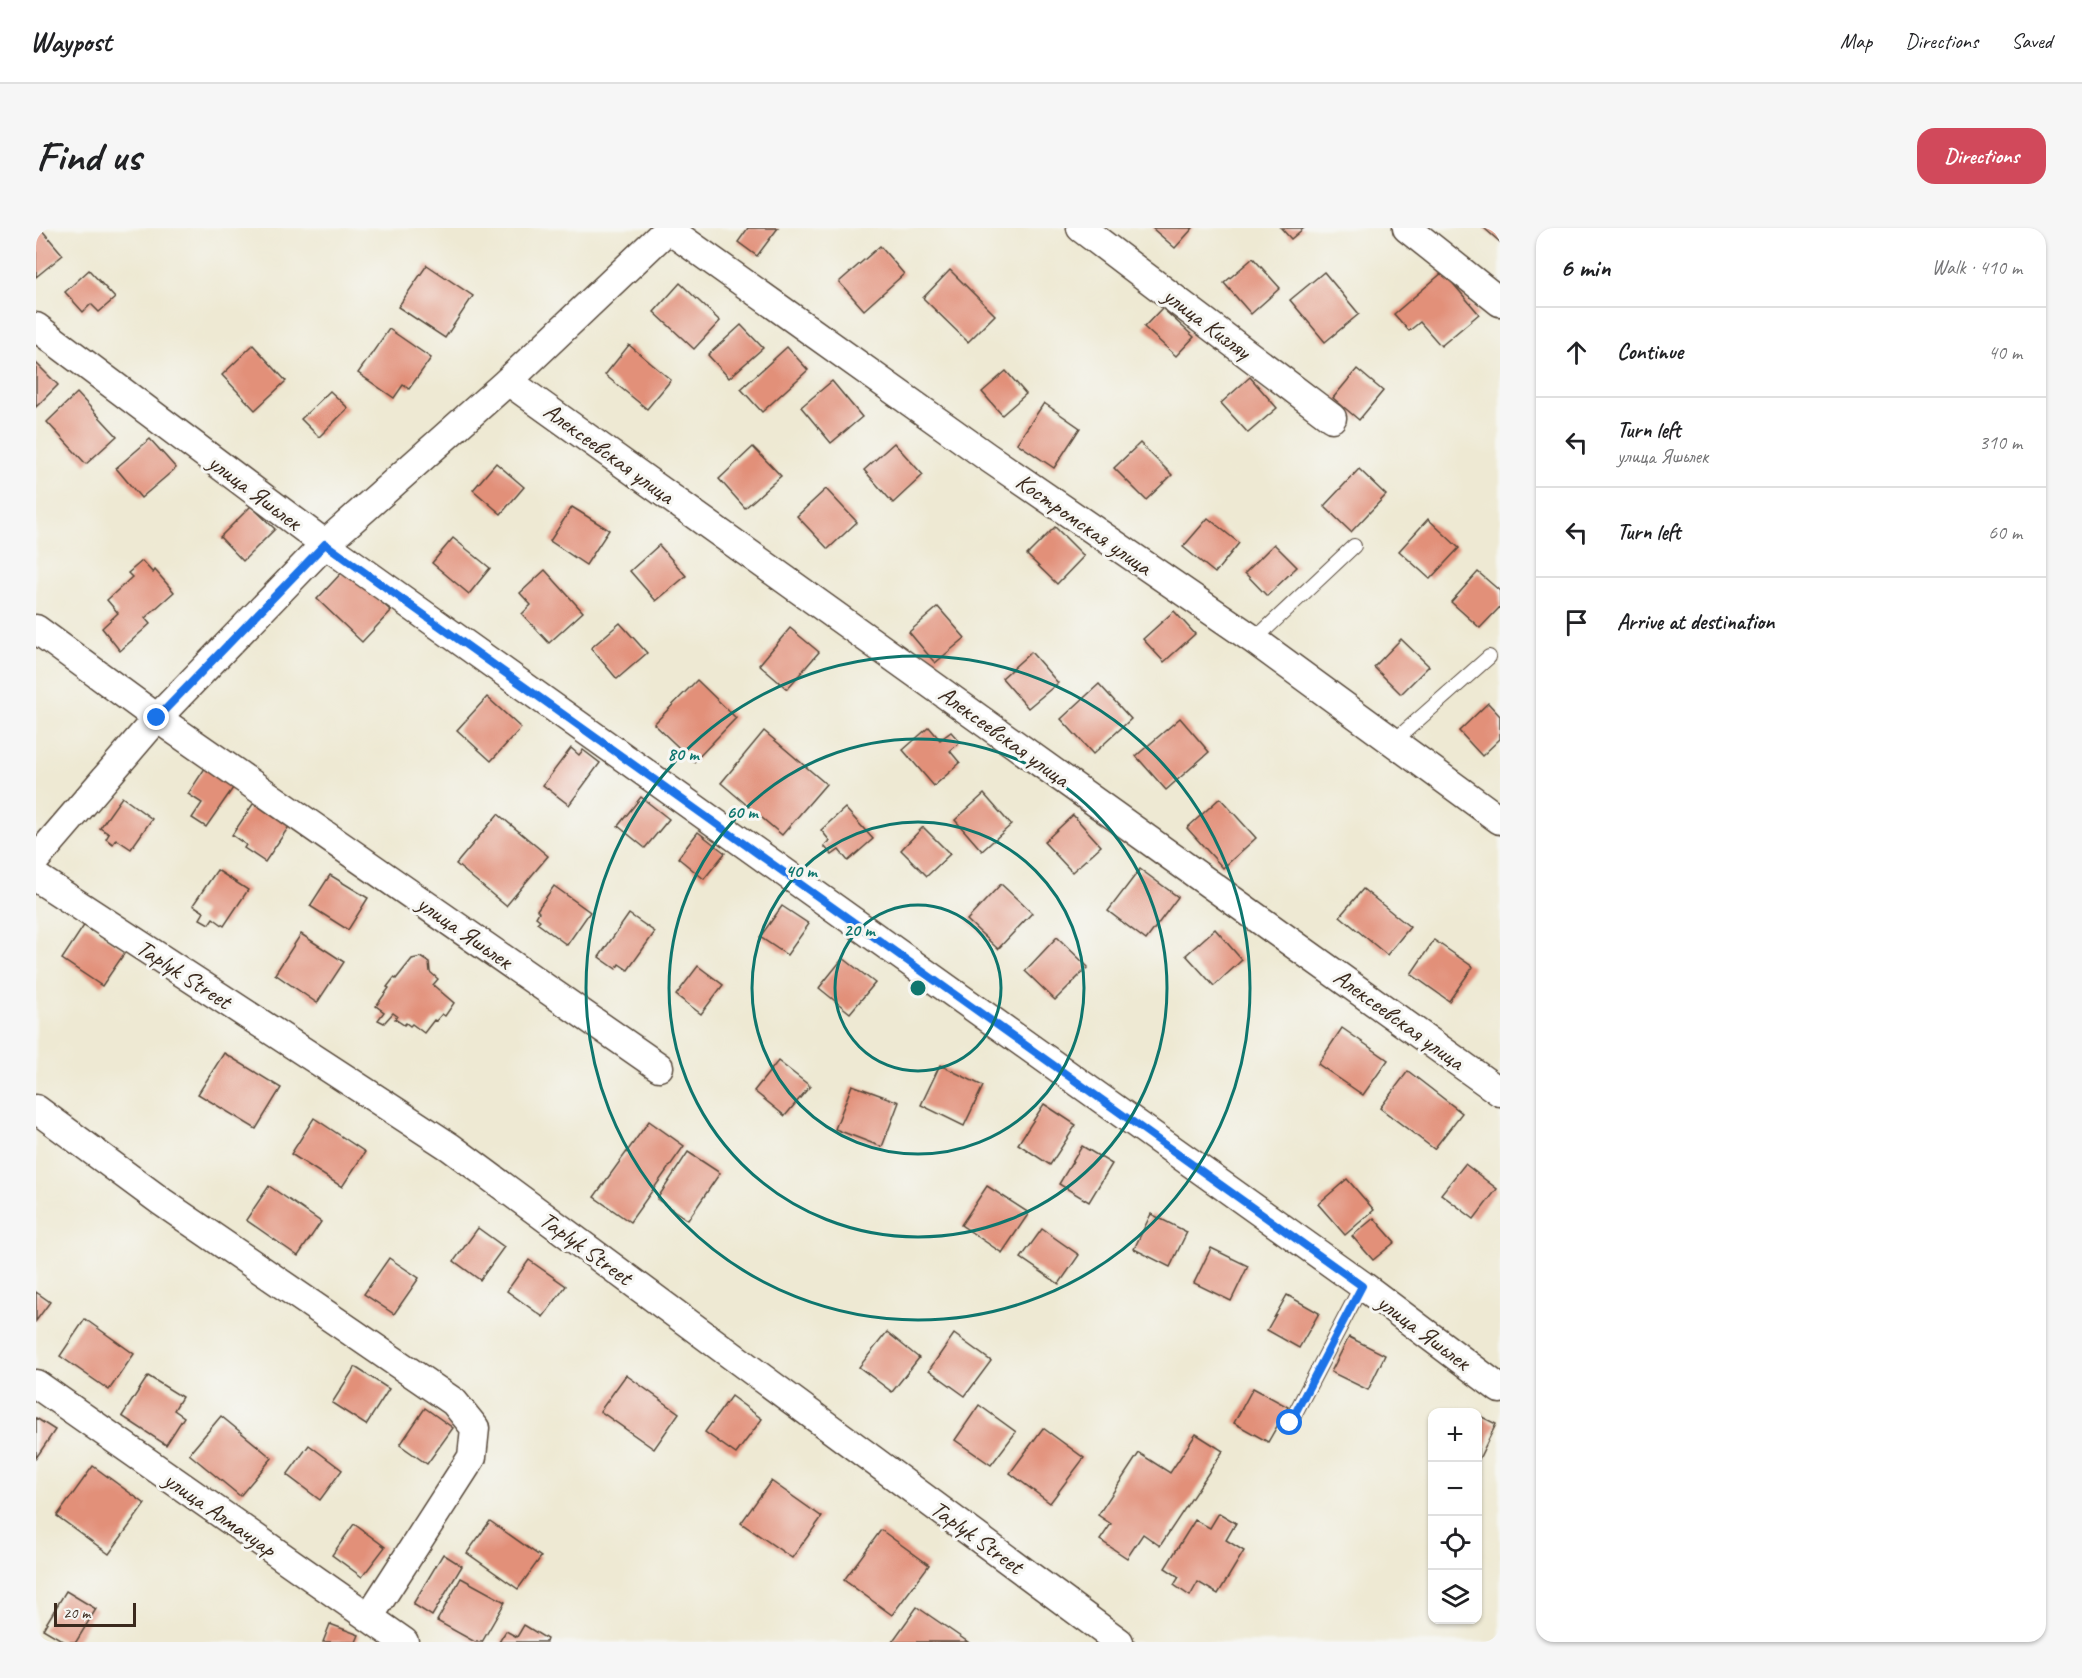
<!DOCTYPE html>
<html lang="en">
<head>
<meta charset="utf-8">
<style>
	body { margin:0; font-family:Caveat,sans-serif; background:#f6f6f6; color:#202124 }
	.controls { position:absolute; right:18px; bottom:18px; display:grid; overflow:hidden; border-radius:12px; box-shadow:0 2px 4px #0004 }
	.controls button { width:54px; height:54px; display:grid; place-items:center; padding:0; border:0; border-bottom:2px solid #e0e0e0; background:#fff; color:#202124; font:30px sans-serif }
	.scale { position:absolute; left:18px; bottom:15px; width:82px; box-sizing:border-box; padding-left:6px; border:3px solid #3b2a1e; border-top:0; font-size:16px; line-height:21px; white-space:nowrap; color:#3b2a1e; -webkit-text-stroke:4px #f6f6f2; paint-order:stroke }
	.stop { position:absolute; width:18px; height:18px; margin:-14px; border:4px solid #1a73e8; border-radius:50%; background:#fff }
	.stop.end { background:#1a73e8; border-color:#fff; box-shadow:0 2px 6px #0008 }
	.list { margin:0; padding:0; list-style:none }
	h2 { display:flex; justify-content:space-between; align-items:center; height:78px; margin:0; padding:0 24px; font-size:26px }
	h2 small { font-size:20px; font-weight:400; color:#757577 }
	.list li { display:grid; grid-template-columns:39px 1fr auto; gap:18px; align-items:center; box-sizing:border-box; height:90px; padding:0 24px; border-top:2px solid #e0e0e0 }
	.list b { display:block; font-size:22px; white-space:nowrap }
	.list p { margin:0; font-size:20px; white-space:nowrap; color:#757577 }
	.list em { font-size:20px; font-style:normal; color:#757577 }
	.icon { flex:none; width:33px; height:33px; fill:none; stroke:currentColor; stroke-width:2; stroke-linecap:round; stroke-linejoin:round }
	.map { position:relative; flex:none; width:1464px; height:1414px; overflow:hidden; border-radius:18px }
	header { display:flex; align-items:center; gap:36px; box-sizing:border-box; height:84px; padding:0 30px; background:#fff; border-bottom:2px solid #e0e0e0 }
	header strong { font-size:28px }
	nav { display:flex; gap:33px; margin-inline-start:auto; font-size:21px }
	.intro { display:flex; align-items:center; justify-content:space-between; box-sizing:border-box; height:144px; padding:0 36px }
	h1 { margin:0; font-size:42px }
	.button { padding:15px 27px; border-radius:18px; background:#d1495b; color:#fff; font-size:21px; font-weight:700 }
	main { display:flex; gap:36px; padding:0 36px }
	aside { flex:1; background:#fff; border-radius:18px; box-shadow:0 2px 4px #0004 }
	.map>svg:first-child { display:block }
	.building { fill:#e29079 }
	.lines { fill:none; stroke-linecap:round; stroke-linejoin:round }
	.service-casing { stroke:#564739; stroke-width:16 }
	.minor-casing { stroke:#564739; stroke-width:31 }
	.service { stroke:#fff; stroke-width:14 }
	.minor { stroke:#fff; stroke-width:28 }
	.route { stroke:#1a73e8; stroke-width:8 }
	.ring { fill:none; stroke:#0f766e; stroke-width:3 }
	.labels { text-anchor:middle; stroke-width:6; stroke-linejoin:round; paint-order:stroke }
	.street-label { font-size:24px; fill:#3b2a1e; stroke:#f6f6f2 }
	.centre { fill:#0f766e; stroke:#f6f6f2; stroke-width:3 }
	.ring-label { font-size:18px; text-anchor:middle; font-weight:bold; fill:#0f766e; stroke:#f6f6f2; stroke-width:6; stroke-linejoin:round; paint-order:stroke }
</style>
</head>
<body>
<header>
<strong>Waypost</strong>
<nav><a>Map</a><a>Directions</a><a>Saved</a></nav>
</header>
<div class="intro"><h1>Find us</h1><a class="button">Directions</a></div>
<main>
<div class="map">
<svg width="1464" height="1414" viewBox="0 0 1464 1414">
	<rect width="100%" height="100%" fill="#f6f6f2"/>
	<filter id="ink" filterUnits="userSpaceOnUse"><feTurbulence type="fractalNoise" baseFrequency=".0167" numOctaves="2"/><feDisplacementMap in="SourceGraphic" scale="12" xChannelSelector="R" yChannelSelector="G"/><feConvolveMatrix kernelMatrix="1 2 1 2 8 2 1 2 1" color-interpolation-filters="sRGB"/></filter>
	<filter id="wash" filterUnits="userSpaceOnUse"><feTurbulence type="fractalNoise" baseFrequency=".008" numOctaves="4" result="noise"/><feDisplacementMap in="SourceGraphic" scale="24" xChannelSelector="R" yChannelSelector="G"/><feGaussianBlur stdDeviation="1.35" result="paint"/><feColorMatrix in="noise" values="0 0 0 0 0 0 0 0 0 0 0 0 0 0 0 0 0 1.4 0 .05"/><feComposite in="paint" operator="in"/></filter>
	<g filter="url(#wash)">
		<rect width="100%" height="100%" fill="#eee9d3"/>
		<g id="blocks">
			<g class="building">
				<polygon points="0,0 4,0 27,27 0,49"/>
				<polygon points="712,0 742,0 721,28 702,14"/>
				<polygon points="1116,0 1157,0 1139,20"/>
				<polygon points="1245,0 1268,0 1255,11"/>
				<polygon points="1448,0 1464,0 1464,14"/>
				<polygon points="844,18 868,46 828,82 803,54"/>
				<polygon points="1217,30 1244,60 1215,86 1188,55"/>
				<polygon points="391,37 437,68 409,110 362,79"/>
				<polygon points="53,42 79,70 63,84 55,76 47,84 29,64"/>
				<polygon points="914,42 959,87 932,114 887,70"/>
				<polygon points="1288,44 1323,86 1289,114 1254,72"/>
				<polygon points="1407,44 1443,86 1405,118 1384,94 1373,103 1358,86"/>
				<polygon points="644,55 684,93 658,121 618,84"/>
				<polygon points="1126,80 1158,109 1140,128 1108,99"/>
				<polygon points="705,97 727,120 693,150 672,127"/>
				<polygon points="353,101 395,130 373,161 367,157 358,170 322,145"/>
				<polygon points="217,117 250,153 219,182 186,147"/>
				<polygon points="593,117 635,152 611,181 569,147"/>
				<polygon points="751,119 772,142 726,184 705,161"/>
				<polygon points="0,135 22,157 0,179"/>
				<polygon points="1321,141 1347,163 1323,192 1297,170"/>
				<polygon points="970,143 990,166 966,187 946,164"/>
				<polygon points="1214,149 1241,180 1212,205 1185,175"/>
				<polygon points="796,153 826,189 795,215 765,179"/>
				<polygon points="294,163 312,180 283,209 265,191"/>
				<polygon points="41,165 81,208 50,236 11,194"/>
				<polygon points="1008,175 1044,200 1018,240 981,215"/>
				<polygon points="114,211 140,240 105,270 80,240"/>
				<polygon points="858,215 887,247 857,275 828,242"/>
				<polygon points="1104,215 1136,247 1110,272 1078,240"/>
				<polygon points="717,219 745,248 709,280 683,251"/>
				<polygon points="460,235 488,259 465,286 437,262"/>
				<polygon points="1323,241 1350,267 1315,304 1288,278"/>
				<polygon points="790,261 821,294 792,321 761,288"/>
				<polygon points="215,278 239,301 207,333 184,309"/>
				<polygon points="536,279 573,302 550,337 514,313"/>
				<polygon points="1172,290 1203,315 1179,345 1147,319"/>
				<polygon points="1392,291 1423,320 1394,351 1363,323"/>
				<polygon points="1019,299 1048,328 1021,356 991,327"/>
				<polygon points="417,310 454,340 433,366 396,335"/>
				<polygon points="1238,316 1261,339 1231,368 1209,345"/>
				<polygon points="623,317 650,348 620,373 594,343"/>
				<polygon points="106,333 117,345 119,342 138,364 109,390 114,396 84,423 66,400 82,385 71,372 96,349 92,345"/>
				<polygon points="310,340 355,383 326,414 281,371"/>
				<polygon points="509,342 547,384 513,415 486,386 495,377 484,365"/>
				<polygon points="1442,344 1464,363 1464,379 1444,400 1415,374"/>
				<polygon points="902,379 929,410 899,435 873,404"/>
				<polygon points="1138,383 1159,406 1128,434 1107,411"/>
				<polygon points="584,395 611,425 581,451 555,420"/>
				<polygon points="754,400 783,424 751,461 723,437"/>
				<polygon points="1365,411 1393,438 1365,466 1338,439"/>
				<polygon points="995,424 1022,455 992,480 966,450"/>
				<polygon points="661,452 700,490 658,534 618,496"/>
				<polygon points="1063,456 1095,491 1057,526 1025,491"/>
				<polygon points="451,469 485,500 455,533 421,502"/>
				<polygon points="1452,475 1464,488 1464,511 1446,528 1423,503"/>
				<polygon points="1144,490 1173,524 1130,562 1100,528"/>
				<polygon points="893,499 904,512 915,504 924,514 914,523 924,535 898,558 867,522"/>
				<polygon points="728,503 790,556 746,607 685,555"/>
				<polygon points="535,520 543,527 547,522 564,535 533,577 507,557"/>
				<polygon points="175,531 204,550 170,599 156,590 166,575 152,566"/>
				<polygon points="948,566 975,597 946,623 919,592"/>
				<polygon points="86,569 116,591 95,621 80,611 77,616 70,611 73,606 64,600"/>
				<polygon points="605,569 633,591 609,620 582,598"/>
				<polygon points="1184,570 1220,610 1187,640 1151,600"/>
				<polygon points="219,573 254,597 229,634 208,620 210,617 196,607"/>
				<polygon points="809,580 837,611 812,633 803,622 796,627 788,618 794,613 785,602"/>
				<polygon points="462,586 512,628 470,678 420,636"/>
				<polygon points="1037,587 1065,618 1036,644 1008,614"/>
				<polygon points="887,599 914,626 891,648 865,622"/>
				<polygon points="662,604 689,625 668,651 642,630"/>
				<polygon points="1104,641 1142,669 1110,712 1072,683"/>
				<polygon points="181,642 212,662 188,698 177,690 173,696 164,691 168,684 157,677"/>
				<polygon points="294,647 332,670 312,702 274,678"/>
				<polygon points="965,656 996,685 962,721 931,692"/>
				<polygon points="518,658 554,684 531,717 501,695 504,692 500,689 503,684 501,682"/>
				<polygon points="1327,661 1374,699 1351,727 1304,688"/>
				<polygon points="746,678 773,696 751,727 724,709"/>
				<polygon points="593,686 619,704 592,742 583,736 580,741 563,729"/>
				<polygon points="49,696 90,723 66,758 26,731"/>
				<polygon points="1179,701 1206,732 1178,758 1150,727"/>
				<polygon points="265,706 308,734 281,775 239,746"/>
				<polygon points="1021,709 1052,739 1019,772 989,743"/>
				<polygon points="1398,712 1437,739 1413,773 1375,746"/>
				<polygon points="385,729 393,734 394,744 402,751 397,757 418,775 409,788 406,786 400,793 398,792 388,805 376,796 374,798 370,795 368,797 359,791 361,788 357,785 348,795 342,792 348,784 340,778 353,760 351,759 358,750 360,751 376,731"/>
				<polygon points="807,730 839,755 814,785 783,760"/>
				<polygon points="662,738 687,757 665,786 640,767"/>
				<polygon points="1306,800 1352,832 1327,867 1282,836"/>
				<polygon points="188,825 245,860 220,901 162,866"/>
				<polygon points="742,833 774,858 749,888 718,863"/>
				<polygon points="904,837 947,858 928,898 885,877"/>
				<polygon points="1372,843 1426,885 1398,921 1344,880"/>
				<polygon points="816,857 863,874 846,919 799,901"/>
				<polygon points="1008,876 1040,897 1014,937 982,916"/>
				<polygon points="278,890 329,924 306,959 255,926"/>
				<polygon points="613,893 648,918 594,994 558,969"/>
				<polygon points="1046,918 1076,936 1053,974 1023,956"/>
				<polygon points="652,924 684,945 652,992 621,971"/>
				<polygon points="1429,936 1461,961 1438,991 1405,966"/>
				<polygon points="1311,951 1338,982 1309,1007 1282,976"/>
				<polygon points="233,958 285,994 262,1028 210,992"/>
				<polygon points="951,958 993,985 966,1025 925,997"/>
				<polygon points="1115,986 1151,1004 1134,1039 1098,1021"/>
				<polygon points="1338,990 1359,1014 1337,1032 1316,1008"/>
				<polygon points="442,1000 468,1019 444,1052 418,1033"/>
				<polygon points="1006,1001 1043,1027 1023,1056 985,1030"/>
				<polygon points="1175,1020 1212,1038 1195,1073 1158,1055"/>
				<polygon points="353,1030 383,1050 358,1086 328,1066"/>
				<polygon points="493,1032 530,1058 507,1089 471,1063"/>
				<polygon points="0,1064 14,1074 0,1093"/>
				<polygon points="1251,1067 1283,1085 1263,1120 1231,1102"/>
				<polygon points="49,1091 98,1126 73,1162 24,1128"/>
				<polygon points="851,1104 883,1130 856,1164 823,1139"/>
				<polygon points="918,1106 955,1133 929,1168 893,1142"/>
				<polygon points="1313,1109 1349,1127 1332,1162 1295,1144"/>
				<polygon points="319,1139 353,1161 330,1197 296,1175"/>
				<polygon points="590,1147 643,1185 618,1221 564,1183"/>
				<polygon points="112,1148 146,1169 138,1182 148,1189 130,1217 86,1188"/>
				<polygon points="1217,1160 1252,1179 1232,1214 1198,1195"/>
				<polygon points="695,1168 726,1191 700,1226 669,1204"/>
				<polygon points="943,1177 980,1204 955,1237 919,1212"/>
				<polygon points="389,1180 417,1200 391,1236 364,1217"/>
				<polygon points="1442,1187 1460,1196 1442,1233"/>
				<polygon points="185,1188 236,1230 204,1268 153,1226"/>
				<polygon points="0,1190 19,1202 0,1230"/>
				<polygon points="1007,1200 1048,1230 1014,1275 974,1245"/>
				<polygon points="1160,1206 1187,1223 1124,1318 1107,1306 1091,1330 1064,1312 1075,1296 1062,1287 1103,1225 1134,1245"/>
				<polygon points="273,1217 306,1242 284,1272 251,1247"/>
				<polygon points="57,1238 109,1276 73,1326 21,1288"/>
				<polygon points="735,1253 786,1289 756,1330 705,1295"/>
				<polygon points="1183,1285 1200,1295 1190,1312 1208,1323 1182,1366 1162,1354 1154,1368 1138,1357 1143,1349 1129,1340 1159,1292 1174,1300"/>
				<polygon points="454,1293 505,1329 482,1361 431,1325"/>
				<polygon points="318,1296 349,1319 326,1349 296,1327"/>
				<polygon points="845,1302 893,1337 856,1387 808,1352"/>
				<polygon points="407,1326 426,1338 396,1388 377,1376"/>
				<polygon points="425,1350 469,1374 446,1414 439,1414 401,1393"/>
				<polygon points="30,1363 60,1381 40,1414 29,1414 7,1401"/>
				<polygon points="881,1379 932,1414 856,1414"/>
				<polygon points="294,1396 323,1407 320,1414 287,1414"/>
				<polygon points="488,1397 511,1411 510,1414 463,1414 470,1403 481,1409"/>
			</g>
		</g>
	</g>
	<g filter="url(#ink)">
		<use href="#blocks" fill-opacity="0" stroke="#564739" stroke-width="1.5"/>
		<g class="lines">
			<defs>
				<g id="service">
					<polyline points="1218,412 1318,318"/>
					<polyline points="1357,514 1453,429"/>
					<polyline points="1254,1195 1326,1057"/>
				</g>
				<g id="minor">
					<polyline points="1045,0 1296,190"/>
					<polyline points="1371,0 1464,74"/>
					<polyline points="632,1 950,228 1218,412 1464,592"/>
					<polyline points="0,99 289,316 1326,1057 1464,1161"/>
					<polyline points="472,153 1464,864"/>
					<polyline points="0,401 121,490 623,839"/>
					<polyline points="0,631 121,490 289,316 472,153 633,0"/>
					<polyline points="0,649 414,919 1083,1414"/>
					<polyline points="0,881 126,974 418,1174 439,1200 436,1229 333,1389"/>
					<polyline points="0,1156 368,1414"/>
				</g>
			</defs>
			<use href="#service" class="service-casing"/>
			<use href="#minor" class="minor-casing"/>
			<use href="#service" class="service"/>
			<use href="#minor" class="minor"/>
		</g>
	</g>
	<g class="lines" filter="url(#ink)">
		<polyline class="route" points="121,490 289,316 1326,1058 1254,1195"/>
	</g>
	<g class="ring">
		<circle cx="882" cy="760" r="83"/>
		<circle cx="882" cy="760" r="166"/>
		<circle cx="882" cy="760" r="249"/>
		<circle cx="882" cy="760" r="332"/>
	</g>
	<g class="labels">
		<g class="street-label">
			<text transform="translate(1171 95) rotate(37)" y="8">улица Кизляу</text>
			<text transform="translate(573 225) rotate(36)" y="8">Алексеевская улица</text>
			<text transform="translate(219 264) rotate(37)" y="8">улица Яшьлек</text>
			<text transform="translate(1048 296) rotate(35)" y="8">Костромская улица</text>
			<text transform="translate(968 508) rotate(36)" y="8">Алексеевская улица</text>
			<text transform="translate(429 704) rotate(35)" y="8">улица Яшьлек</text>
			<text transform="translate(148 746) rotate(33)" y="8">Taplyk Street</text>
			<text transform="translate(1363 791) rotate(36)" y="8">Алексеевская улица</text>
			<text transform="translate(550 1020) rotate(36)" y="8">Taplyk Street</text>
			<text transform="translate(1388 1104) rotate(37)" y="8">улица Яшьлек</text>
			<text transform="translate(184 1286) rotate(35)" y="8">улица Алмачуар</text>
			<text transform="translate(941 1309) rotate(36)" y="8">Taplyk Street</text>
		</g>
	</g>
	<circle cx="882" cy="760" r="9" class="centre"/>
	<g class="ring-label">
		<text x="647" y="532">80 m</text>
		<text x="706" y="590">60 m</text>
		<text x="765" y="649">40 m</text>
		<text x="823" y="708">20 m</text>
	</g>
</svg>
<div class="controls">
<button>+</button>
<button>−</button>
<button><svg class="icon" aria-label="locate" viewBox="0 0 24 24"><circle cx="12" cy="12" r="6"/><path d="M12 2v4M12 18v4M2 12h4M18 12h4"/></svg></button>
<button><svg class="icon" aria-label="layers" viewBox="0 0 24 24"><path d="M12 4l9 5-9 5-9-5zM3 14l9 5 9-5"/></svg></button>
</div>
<div class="scale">20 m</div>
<div class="stop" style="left:1254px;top:1195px"></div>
<div class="stop end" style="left:121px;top:490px"></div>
</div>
<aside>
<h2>6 min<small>Walk · 410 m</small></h2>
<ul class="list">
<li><svg class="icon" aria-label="ahead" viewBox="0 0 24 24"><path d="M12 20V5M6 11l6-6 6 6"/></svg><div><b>Continue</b></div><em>40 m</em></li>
<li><svg class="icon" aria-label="left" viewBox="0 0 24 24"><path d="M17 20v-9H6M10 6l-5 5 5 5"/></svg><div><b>Turn left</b><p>улица Яшьлек</p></div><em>310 m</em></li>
<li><svg class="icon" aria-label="left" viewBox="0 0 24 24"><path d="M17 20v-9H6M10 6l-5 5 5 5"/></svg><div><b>Turn left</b></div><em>60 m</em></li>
<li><svg class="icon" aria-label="arrive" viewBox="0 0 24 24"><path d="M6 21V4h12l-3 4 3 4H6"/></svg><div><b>Arrive at destination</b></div></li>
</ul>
</aside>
</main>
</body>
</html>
